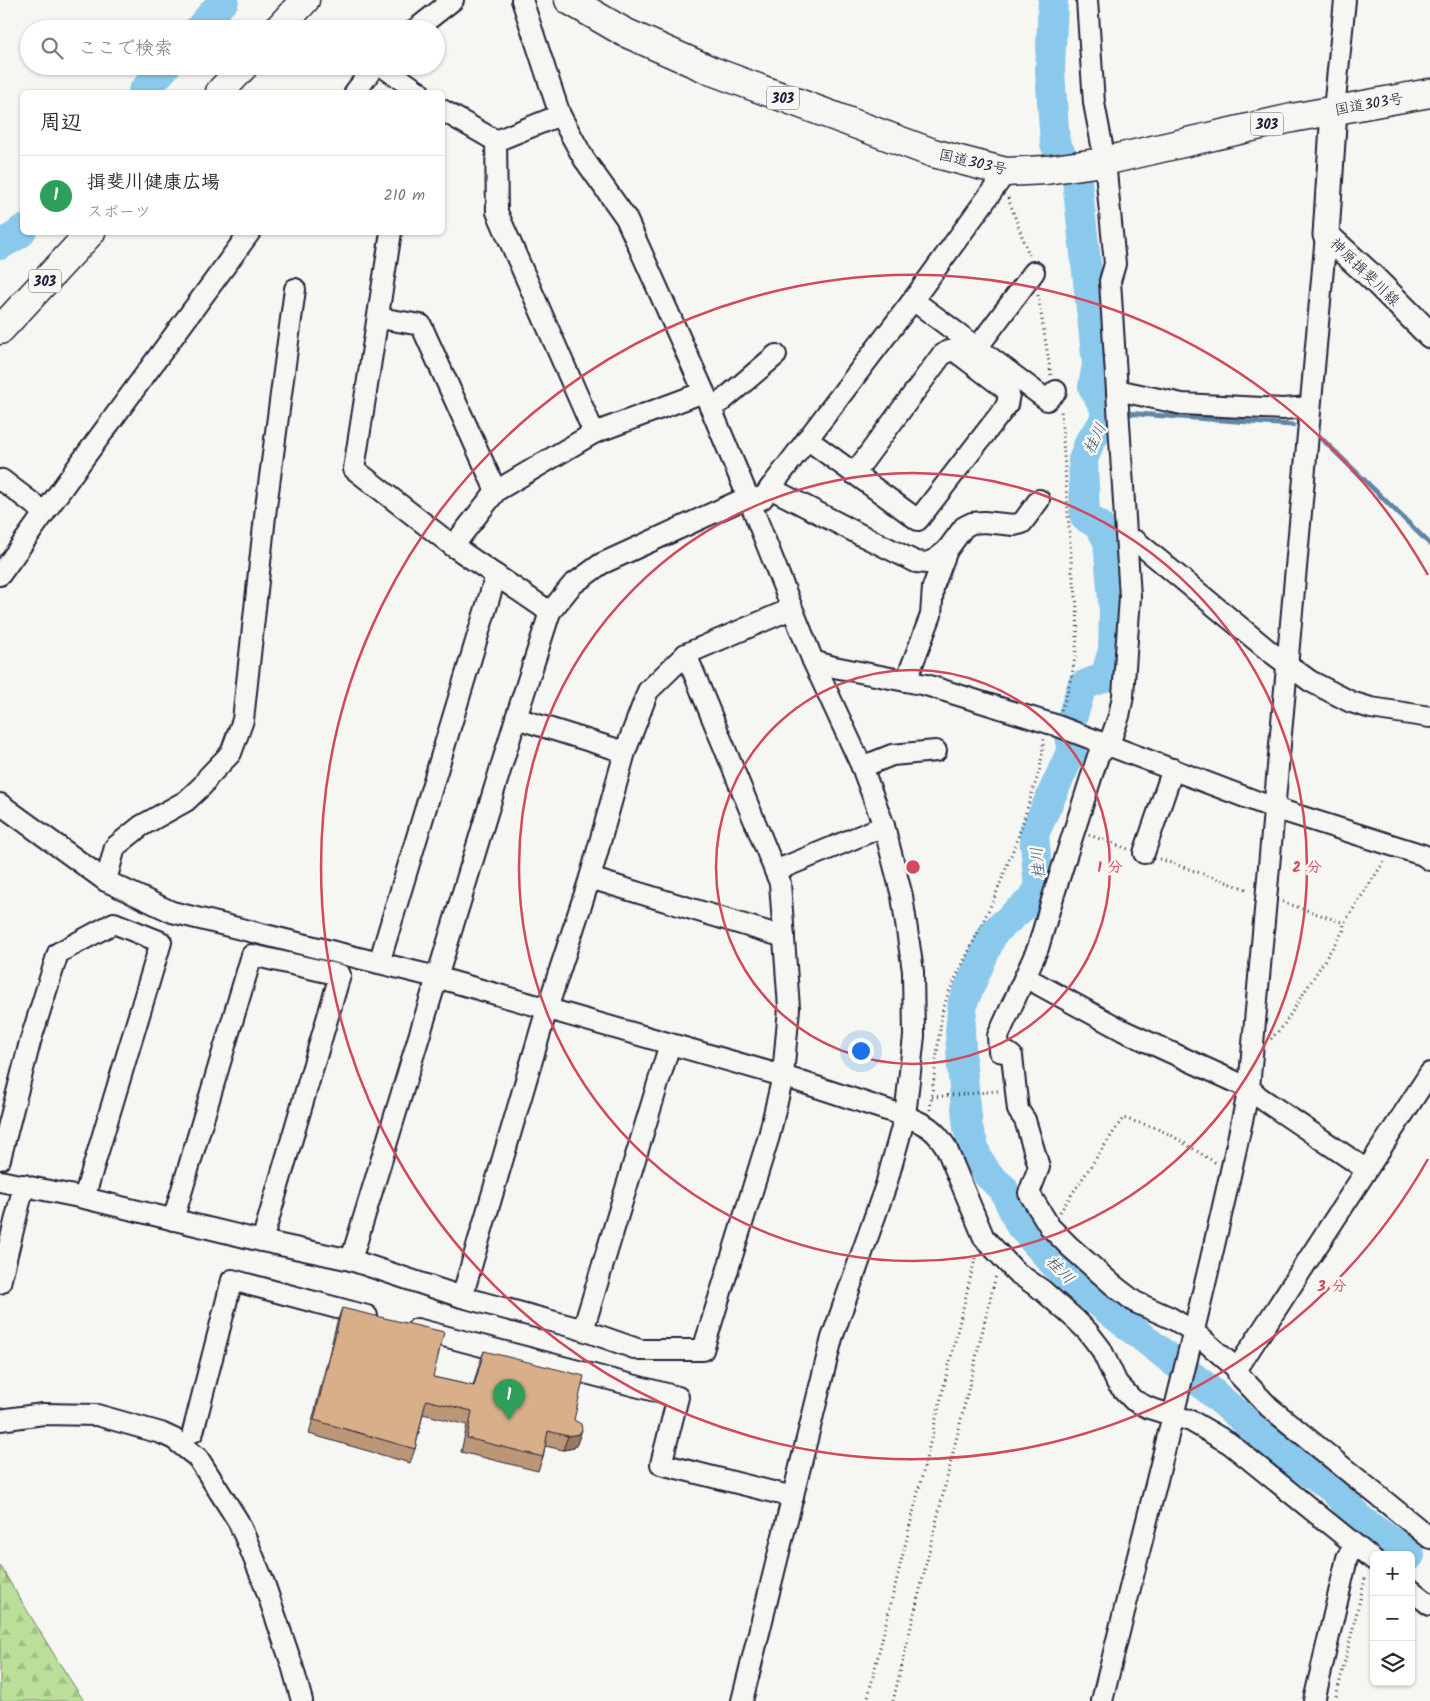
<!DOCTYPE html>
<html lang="ja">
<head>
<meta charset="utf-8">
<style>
	body { margin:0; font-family:Kalam,"Klee One",sans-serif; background:#f7f7f7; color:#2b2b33 }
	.controls { position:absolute; right:15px; bottom:15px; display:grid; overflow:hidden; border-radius:8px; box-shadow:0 1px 4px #0004 }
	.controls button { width:45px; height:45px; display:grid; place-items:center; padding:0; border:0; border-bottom:1px solid #e1e1e2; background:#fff; color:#2b2b33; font:25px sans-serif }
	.you { position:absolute; left:860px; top:1050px; width:18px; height:18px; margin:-12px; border:4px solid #fff; border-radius:50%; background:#1a73e8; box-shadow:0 0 0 8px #1a73e833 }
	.badge { display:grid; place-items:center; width:32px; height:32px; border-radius:50%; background:#2563eb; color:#fff; font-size:16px; font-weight:700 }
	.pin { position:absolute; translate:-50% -41px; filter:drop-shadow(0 1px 2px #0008) }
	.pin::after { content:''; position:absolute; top:26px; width:18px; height:15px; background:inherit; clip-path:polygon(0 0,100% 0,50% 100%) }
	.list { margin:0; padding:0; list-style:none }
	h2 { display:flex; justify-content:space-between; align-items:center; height:65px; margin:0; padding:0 20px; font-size:21px }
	h2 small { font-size:16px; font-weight:400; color:#7c7c81 }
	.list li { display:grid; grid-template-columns:32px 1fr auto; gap:15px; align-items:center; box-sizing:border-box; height:80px; padding:0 20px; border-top:1px solid #e1e1e2 }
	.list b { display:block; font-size:19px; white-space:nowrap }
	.list p { margin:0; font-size:16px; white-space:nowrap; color:#7c7c81 }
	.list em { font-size:16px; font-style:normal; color:#7c7c81 }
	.icon { flex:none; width:28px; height:28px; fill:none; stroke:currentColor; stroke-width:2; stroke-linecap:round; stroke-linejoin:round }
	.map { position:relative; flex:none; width:1430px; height:1701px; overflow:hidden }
	.search { position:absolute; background:#fff; box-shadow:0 1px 4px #0004; left:20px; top:20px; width:425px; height:55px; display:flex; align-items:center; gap:12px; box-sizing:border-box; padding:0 18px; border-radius:28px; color:#7c7c81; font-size:19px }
	.panel { position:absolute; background:#fff; box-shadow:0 1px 4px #0004; left:20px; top:90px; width:425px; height:145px; border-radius:8px }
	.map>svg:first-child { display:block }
	.forest { fill:url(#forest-firs); stroke:#6e806a }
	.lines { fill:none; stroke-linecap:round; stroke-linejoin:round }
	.stream { stroke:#6086a5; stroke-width:5 }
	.river { stroke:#8ac9eb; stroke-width:30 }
	.minor-casing { stroke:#22223b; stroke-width:24 }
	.major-casing { stroke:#22223b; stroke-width:29 }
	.highway-casing { stroke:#22223b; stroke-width:31 }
	.path { stroke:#22223b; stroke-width:3; stroke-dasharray:1 4; stroke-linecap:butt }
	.minor { stroke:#f6f6f2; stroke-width:20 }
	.major { stroke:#f6f6f2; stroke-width:25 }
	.highway { stroke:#f6f6f2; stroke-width:28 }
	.wall { fill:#bb9677; stroke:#22223b }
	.shaded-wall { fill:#987a61; stroke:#22223b }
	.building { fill:#d9af8a; stroke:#22223b }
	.ring { fill:none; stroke:#d1495b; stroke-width:2.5 }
	.labels { text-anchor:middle; stroke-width:5; stroke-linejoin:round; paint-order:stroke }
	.shield { fill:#f6f6f2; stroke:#626272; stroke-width:1 }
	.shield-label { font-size:14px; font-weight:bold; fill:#22223b }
	.street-label { font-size:15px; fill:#22223b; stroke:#f6f6f2 }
	.water-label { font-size:16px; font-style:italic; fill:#415470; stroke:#f6f6f2 }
	.centre { fill:#d1495b; stroke:#f6f6f2; stroke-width:2.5 }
	.ring-label { font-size:15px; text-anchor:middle; font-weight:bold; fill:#d1495b; stroke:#f6f6f2; stroke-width:5; stroke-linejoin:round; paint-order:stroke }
</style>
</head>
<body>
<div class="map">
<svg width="1430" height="1701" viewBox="0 0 1430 1701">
	<defs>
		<pattern id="forest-firs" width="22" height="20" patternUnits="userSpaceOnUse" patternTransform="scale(1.25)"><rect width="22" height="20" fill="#bbdf99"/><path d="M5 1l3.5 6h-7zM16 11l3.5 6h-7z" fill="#a0bf85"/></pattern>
	</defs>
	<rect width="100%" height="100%" fill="#f6f6f2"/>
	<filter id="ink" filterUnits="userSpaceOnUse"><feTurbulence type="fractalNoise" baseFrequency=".02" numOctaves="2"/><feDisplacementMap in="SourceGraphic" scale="10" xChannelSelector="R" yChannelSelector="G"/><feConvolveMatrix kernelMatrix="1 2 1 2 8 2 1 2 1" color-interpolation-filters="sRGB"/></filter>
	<g filter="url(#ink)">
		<polygon class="forest" points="0,1566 58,1661 84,1701 0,1701"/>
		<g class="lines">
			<g class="stream">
				<polyline points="1124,413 1293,425"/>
				<polyline points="1317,434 1430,544"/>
				<polyline points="1109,553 1122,554"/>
			</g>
			<g class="river">
				<polyline points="1053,0 1050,71 1055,144 1077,180 1097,364 1093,387 1107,412 1102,425 1090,441 1083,460 1085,517 1099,525 1108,541 1114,612 1113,650 1105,677 1082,686 1070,725 1071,752 1034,834 1039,889 1031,900 993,933 963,1002 960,1031 962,1067 968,1128 977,1157 988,1175 1003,1188 1020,1225 1067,1278 1201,1383 1290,1459 1333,1489 1362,1521 1410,1555"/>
				<polyline points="199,29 224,0"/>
				<polyline points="143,92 166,66"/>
				<polyline points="0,245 19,234 22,230"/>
			</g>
			<defs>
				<g id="minor">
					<polyline points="522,0 560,115 584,159 626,218 704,392 748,497 813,661 862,767 884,826 902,896 913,971 914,1036 905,1116 886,1185 832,1338 742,1701"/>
					<polyline points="1087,0 1094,103 1105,161 1115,264 1110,281 1130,597 1123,696 1119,716 1109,744 1098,756 1053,897 1038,948 998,1036 999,1051 1008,1053 1012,1056 1018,1110 1025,1120 1039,1167 1029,1193 1050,1227 1069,1246 1113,1285 1135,1302 1171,1318 1193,1331 1237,1369 1430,1073"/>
					<polyline points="416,29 453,0"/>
					<polyline points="382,66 419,92"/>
					<polyline points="355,92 375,66"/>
					<polyline points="442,110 496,141"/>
					<polyline points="1334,110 1345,0"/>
					<polyline points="496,141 497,212 594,433"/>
					<polyline points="496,141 560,115"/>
					<polyline points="391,232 354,469 453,546 550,612"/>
					<polyline points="913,300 1047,400 1056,391"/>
					<polyline points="379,318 421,325 496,491"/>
					<polyline points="977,348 1034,272"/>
					<polyline points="1117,390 1182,404 1283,409 1310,407"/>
					<polyline points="710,407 722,401 776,355"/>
					<polyline points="807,439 918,520 1007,405 1009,394 1004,388 955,351 948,351 941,356 854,474"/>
					<polyline points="0,481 2,480 44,512"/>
					<polyline points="770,488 861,535 916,562 927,563 936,559 947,550 964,527 972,523 984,522 1014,525 1022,523 1039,500"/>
					<polyline points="1127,541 1136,541 1269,651 1310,681 1351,702 1371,708 1430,717"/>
					<polyline points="453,546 496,491 594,433 704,392"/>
					<polyline points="0,575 81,462 250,232"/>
					<polyline points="813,661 834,667 926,685 1055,725 1274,808 1423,855 1430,860"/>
					<polyline points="906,681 931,615 933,587 947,550"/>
					<polyline points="516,718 625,752"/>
					<polyline points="862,767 892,755 936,751"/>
					<path d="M0 804 106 881 172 912 436 977 783 1076 905 1116C925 1124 934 1128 946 1147L984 1238 1016 1272 1042 1290 1075 1319 1088 1332 1101 1349 1117 1383 1133 1400 1149 1408 1191 1421 1229 1443 1374 1560"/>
					<polyline points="1144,853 1173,769"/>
					<polyline points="775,871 884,826"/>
					<polyline points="590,878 784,937"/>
					<polyline points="106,881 115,847 141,826 186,801 203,785 208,777 231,753 243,720 266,507 295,289"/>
					<polyline points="379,963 496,575"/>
					<polyline points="1025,977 1124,1031 1249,1088 1259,1097 1361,1166"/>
					<polyline points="0,1159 30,1042 58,953 114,923 161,942 84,1198"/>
					<polyline points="0,1181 84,1198 262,1241 351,1260 462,1297 577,1328 640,1350 703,1350 769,1136 783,1076 789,1008 780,883 686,654"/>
					<polyline points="173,1220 252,955 340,975 262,1241"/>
					<polyline points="351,1260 516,718 550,612 572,585 601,564 748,497 762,499 913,300 1006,172"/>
					<polyline points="0,1283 24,1185"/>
					<polyline points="462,1297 547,1009 590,878 625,752 648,691 686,654 791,609"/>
					<polyline points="417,1329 678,1397 661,1464 793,1497"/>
					<polyline points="583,1330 670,1044"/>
					<polyline points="1237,1369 1238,1374 1269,1407 1430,1538"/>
					<polyline points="0,1420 43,1414 97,1415 161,1433 174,1439 198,1458 238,1521 246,1539 264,1583 292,1665 302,1701"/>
					<polyline points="193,1432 232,1280 367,1316"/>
					<polyline points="1411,1590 1430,1605"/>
					<path d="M1102 1701C1152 1497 1206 1293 1249 1088L1326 235"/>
					<polyline points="1314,1701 1347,1558 1355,1545"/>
				</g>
				<polyline id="major" points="1334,110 1326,235 1373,278 1430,335"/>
				<g id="highway">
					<polyline points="569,0 624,32 712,71 933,153 1006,172 1046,170 1096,163 1292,118 1430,93"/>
					<polyline points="278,29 305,0"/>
					<polyline points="220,92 244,66"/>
					<polyline points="0,330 91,232"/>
				</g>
			</defs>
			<use href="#minor" class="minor-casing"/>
			<use href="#major" class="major-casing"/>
			<use href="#highway" class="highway-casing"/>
			<g class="path">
				<polyline points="1008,198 1029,255"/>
				<polyline points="1038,295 1051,375"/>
				<path d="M1061 710C1078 666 1082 618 1072 572L1061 410"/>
				<polyline points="1089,835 1128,849"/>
				<polyline points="1160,859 1249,890"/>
				<polyline points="1283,902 1344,923"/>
				<polyline points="1271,1039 1283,1026 1343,931 1344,923 1385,860"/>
				<polyline points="932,1097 998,1091"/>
				<polyline points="930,1110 942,1013 948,994 994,899 1017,840 1040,769 1044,739"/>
				<polyline points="1060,1212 1123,1118 1153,1127 1171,1135 1216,1163"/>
				<polyline points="867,1701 976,1255"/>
				<polyline points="893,1701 996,1275"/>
				<polyline points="1335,1701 1366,1575"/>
			</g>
			<use href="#minor" class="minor"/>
			<use href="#major" class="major"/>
			<use href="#highway" class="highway"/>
		</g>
		<polygon class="wall" points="342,1308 433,1377 473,1386 479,1365 484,1351 574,1420 577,1444 574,1448 563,1450 545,1446 543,1457 538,1471 461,1452 467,1425 423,1414 415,1449 410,1463 309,1434 337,1322"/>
		<polygon class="shaded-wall" points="582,1430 577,1444 574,1448 563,1450 568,1436"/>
		<polygon class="building" points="342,1308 444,1332 433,1377 474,1386 484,1351 584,1376 574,1420 581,1424 582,1430 579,1434 568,1436 548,1431 543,1457 467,1438 472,1411 426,1400 415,1449 314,1420"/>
	</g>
	<g class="ring">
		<circle cx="913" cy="867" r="197"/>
		<circle cx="913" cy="867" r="394"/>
		<path d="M1428 1159A592 592 0 1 1 1428 575"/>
	</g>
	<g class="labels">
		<g class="shield">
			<rect x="767" y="86.5" width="32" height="23" rx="4"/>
			<rect x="1251" y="112.5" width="32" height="23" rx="4"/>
			<rect x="29" y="269.5" width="32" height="23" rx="4"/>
		</g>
		<g class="shield-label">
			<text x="783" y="103">303</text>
			<text x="1267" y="129">303</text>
			<text x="45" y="286">303</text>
		</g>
		<g class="street-label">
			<text transform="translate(1369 104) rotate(-10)" y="5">国道303号</text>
			<text transform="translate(973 162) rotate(13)" y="5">国道303号</text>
			<text transform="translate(1365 272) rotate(44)" y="5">神原揖斐川線</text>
		</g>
		<g class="water-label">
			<text transform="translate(1094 438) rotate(-64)" y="6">桂川</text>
			<text transform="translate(1037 863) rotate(-95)" y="6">桂川</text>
			<text transform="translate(1061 1269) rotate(46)" y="6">桂川</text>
		</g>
	</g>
	<circle cx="913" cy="867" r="8" class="centre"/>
	<g class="ring-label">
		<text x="1110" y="872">1 分</text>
		<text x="1307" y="872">2 分</text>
		<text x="1332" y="1291">3 分</text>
	</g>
</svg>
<div class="controls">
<button>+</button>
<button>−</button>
<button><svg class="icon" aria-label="layers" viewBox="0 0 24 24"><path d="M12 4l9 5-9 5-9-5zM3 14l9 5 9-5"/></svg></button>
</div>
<div class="you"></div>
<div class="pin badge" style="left:509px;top:1420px;background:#2e9e5b">1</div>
<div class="search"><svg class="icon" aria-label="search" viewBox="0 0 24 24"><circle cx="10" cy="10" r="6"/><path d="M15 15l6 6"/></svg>ここで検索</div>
<section class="panel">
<h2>周辺<small></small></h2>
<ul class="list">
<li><span class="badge" style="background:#2e9e5b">1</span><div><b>揖斐川健康広場</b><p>スポーツ</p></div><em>210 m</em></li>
</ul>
</section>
</div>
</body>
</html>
